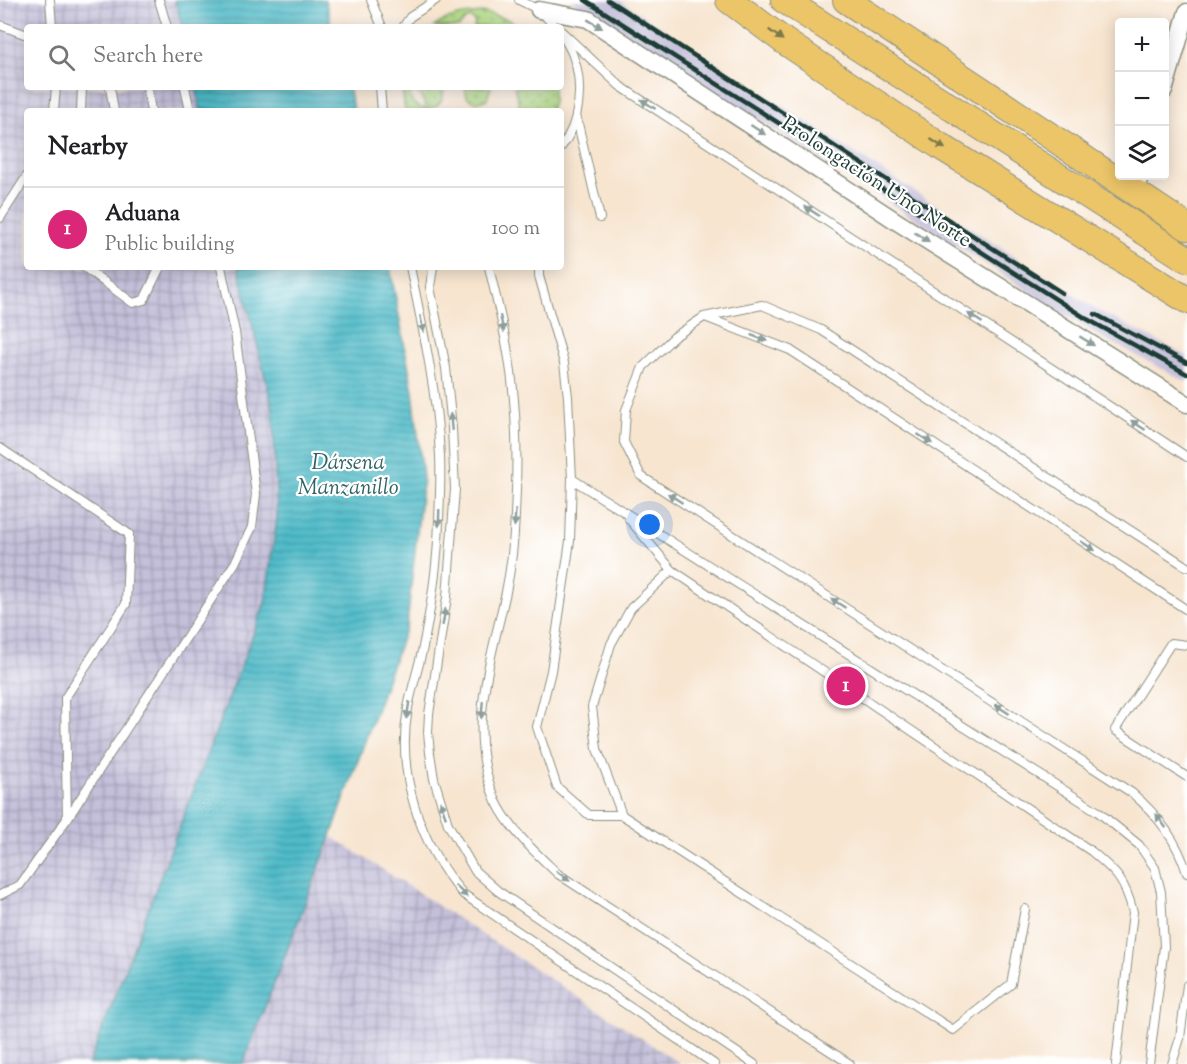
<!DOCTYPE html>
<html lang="en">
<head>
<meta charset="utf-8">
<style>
	body { margin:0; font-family:"Sorts Mill Goudy",serif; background:#f2f2f2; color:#202124 }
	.controls { position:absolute; right:18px; top:18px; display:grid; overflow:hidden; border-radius:6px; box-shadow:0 3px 15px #0003 }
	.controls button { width:54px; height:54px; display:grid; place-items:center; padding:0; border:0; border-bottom:2px solid #e0e0e0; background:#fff; color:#202124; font:30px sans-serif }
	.you { position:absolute; left:650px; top:525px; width:21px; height:21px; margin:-15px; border:4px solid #fff; border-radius:50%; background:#1a73e8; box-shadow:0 0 0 9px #1a73e833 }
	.badge { display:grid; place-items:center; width:39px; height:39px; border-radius:50%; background:#db2777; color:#fff; font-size:20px; font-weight:700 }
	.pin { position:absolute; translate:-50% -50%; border:3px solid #fff; box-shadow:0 2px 6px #0006 }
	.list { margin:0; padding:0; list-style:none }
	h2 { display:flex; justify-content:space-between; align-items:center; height:78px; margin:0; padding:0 24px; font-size:26px }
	h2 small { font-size:20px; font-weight:400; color:#757577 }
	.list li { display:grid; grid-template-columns:39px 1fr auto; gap:18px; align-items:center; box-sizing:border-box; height:84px; padding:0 24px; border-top:2px solid #e0e0e0 }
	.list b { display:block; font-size:22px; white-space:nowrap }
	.list p { margin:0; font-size:20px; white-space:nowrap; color:#757577 }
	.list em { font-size:20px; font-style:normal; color:#757577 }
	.icon { flex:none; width:33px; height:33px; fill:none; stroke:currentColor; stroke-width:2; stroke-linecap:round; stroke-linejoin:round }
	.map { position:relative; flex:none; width:1187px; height:1064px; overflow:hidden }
	.search { position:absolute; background:#fff; box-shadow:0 3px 15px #0003; left:24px; top:24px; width:540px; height:66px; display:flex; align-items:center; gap:15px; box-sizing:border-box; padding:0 21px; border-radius:6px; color:#757577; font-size:22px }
	.panel { position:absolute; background:#fff; box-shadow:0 3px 15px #0003; left:24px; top:108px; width:540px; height:162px; border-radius:6px }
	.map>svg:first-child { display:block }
	.industrial { fill:url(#industrial-grid) }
	.railway { fill:#c5c0da }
	.garden { fill:url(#garden-dots); stroke:#668a5a; stroke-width:1.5; fill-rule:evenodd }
	.water { fill:url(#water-rules); stroke:#377c7e; stroke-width:1.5 }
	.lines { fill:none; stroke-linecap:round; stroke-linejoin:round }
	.lane-casing { stroke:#8b9182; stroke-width:10 }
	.street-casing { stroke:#8b9182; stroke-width:19 }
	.primary-casing { stroke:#8b9182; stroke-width:28 }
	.lane { stroke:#fff; stroke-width:8 }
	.street { stroke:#fff; stroke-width:16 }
	.primary { stroke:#ecc569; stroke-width:26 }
	.rail { stroke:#1f3d34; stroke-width:4.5 }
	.oneway { fill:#8f9e9a }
	.oneway2 { fill:#7b7a4c }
	.labels { text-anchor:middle; stroke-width:4.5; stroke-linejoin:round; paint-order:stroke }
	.street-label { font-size:21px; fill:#1f3d34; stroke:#fff }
	.water-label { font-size:22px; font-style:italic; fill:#2d6361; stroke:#fff }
</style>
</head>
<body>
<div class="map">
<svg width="1187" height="1064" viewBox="0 0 1187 1064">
	<defs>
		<pattern id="industrial-grid" width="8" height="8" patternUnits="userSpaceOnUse" patternTransform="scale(1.5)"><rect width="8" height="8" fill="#c5c0da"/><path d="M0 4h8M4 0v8" fill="none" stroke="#9f9db2"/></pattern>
		<pattern id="garden-dots" width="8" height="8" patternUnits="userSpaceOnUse" patternTransform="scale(1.5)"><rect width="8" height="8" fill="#add681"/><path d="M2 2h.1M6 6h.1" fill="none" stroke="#8caf6a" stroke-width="1.8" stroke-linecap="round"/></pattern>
		<pattern id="water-rules" width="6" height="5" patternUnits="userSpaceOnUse" patternTransform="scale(1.5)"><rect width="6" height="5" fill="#4fbbc9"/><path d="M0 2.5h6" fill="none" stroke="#4199a4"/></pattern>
	</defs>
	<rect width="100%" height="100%" fill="#fff"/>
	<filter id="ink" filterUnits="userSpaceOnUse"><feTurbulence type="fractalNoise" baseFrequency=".0167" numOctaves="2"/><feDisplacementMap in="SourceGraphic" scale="12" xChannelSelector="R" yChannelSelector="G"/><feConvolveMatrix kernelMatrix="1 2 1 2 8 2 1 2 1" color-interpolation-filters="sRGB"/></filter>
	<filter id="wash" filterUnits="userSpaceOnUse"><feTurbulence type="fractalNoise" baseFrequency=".008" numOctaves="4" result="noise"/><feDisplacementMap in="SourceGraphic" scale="24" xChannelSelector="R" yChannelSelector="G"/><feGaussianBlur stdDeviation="1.35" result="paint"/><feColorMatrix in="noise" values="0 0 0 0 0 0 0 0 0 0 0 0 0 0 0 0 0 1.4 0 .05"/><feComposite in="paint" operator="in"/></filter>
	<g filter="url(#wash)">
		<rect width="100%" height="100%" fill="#f7e5d0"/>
		<g class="industrial">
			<polygon points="0,0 175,0 182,27 27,27 27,87 196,87 201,111 27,111 27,267 238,267 273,409 277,517 265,603 89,1064 0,1064"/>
			<polygon points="331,836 681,1064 243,1064"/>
		</g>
		<polygon class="railway" points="570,0 619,0 1097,310 1187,356 1187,382 1096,334"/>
		<g class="garden">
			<path d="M486 13 509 20 520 27H474L475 22 471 18 465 20 459 27H434C449 15 468 14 486 13Z"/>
			<path d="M402 87H444C444 98 440 107 428 109L429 111H405ZM414 91 420 94 427 109C419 108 411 104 410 95Z"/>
			<path d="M465 87H491L487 99C479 103 473 103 467 97Z"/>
			<polygon points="514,87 553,87 553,101 550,111 520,111 519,102"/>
		</g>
		<g class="water">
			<polygon points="175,0 325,0 332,27 182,27"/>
			<polygon points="196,87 348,87 354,111 201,111"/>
			<polygon points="238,267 390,267 413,391 423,478 407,624 331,836 243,1064 89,1064 265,603 277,517 273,409"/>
		</g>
	</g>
	<g filter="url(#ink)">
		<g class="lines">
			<defs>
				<g id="lane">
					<polyline points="50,0 52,27"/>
					<polyline points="159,0 167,27"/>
					<polyline points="371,0 382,27"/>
					<polyline points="519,0 539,10 556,27"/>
					<polyline points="0,25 27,35"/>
					<polyline points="403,27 410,17 436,0"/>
					<polyline points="561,31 620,86 1187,457"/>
					<polyline points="110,87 114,111"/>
					<polyline points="147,87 151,111"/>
					<polyline points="185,87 190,111"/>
					<polyline points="380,87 382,111"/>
					<polyline points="54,111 56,87"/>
					<polyline points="81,111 82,87"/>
					<polyline points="576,115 600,218"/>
					<path d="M561 147C580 124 584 84 573 56 571 49 566 42 562 35"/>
					<polyline points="0,218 27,176"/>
					<polyline points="84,267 133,303 144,300 160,267"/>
					<path d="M410 267C423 329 437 392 440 456 441 477 440 498 439 520 438 560 432 602 424 642 420 664 412 686 408 708 396 774 420 845 463 894L714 1064"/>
					<polyline points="433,267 430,287 446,368 452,428 455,489 447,597 429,714 428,732 430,753 434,779 448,824 475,871 498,891 754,1064"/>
					<path d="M489 267C495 294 502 320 507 347 517 401 518 460 515 515 514 540 511 568 506 592 491 661 465 732 496 801 510 830 535 852 558 874L850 1064"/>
					<polyline points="539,267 539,276 564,363 568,397 572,479 570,541 551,671 537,727 557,787 589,815 622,815 953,1030 1011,984 1025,909"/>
					<polyline points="705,317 790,350 1187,610"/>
					<polyline points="0,448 129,534 126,604 65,698 67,819"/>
					<polyline points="572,479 1097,811 1139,845 1155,868 1161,892 1164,947 1149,1064"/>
					<path d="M629 519 672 570 1091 851C1116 872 1125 880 1133 912L1116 1064"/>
					<path d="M1187 567 821 330 762 305 704 317 674 337 643 367 626 410 624 442 641 476 1132 793C1158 815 1177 840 1187 873"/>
					<polyline points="1187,645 1171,643 1115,730 1187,777"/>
					<polyline points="622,815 597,749 592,707 611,644 631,608 672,570"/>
					<polyline points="0,895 20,885 67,819 235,563 252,527 256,494 235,332 221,267"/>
					<polyline points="1172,1064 1180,1038 1187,985"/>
				</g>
				<g id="street">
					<polyline points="539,10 588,19 899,223 1187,404"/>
					<polyline points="1164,91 1187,12"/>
					<polyline points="1135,193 1140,176"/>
				</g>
				<g id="primary">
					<polyline points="729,0 784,41 940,146 1187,300"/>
					<polyline points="784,0 1187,259"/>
					<polyline points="846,0 1187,227"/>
				</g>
			</defs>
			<use href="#lane" class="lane-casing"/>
			<use href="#street" class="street-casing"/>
			<use href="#primary" class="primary-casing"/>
			<use href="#lane" class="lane"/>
			<use href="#street" class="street"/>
			<use href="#primary" class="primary"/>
			<g class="rail">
				<polyline points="585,0 1087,319 1187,374"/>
				<polyline points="608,0 1062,293"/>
				<polyline points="1095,314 1187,363"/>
			</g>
		</g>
		<defs><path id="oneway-solid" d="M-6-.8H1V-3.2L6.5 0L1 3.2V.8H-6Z" transform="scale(1.5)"/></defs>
		<g class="oneway">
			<use href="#oneway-solid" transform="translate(595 24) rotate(31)"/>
			<use href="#oneway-solid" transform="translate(648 104) rotate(-147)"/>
			<use href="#oneway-solid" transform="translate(758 130) rotate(33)"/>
			<use href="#oneway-solid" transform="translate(812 211) rotate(-147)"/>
			<use href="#oneway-solid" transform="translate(922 237) rotate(32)"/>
			<use href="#oneway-solid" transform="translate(975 318) rotate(-147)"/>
			<use href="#oneway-solid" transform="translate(422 324) rotate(78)"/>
			<use href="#oneway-solid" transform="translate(502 324) rotate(77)"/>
			<use href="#oneway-solid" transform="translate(759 338) rotate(21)"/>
			<use href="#oneway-solid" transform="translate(1087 341) rotate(32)"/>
			<use href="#oneway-solid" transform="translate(451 422) rotate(-95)"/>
			<use href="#oneway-solid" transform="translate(1138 425) rotate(-147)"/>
			<use href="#oneway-solid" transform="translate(925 439) rotate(33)"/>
			<use href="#oneway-solid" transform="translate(675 498) rotate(-147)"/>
			<use href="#oneway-solid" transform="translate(439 518) rotate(92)"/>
			<use href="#oneway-solid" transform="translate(515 518) rotate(94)"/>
			<use href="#oneway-solid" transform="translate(1088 546) rotate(33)"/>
			<use href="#oneway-solid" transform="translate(838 603) rotate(-147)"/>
			<use href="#oneway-solid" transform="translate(444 617) rotate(-81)"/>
			<use href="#oneway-solid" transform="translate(1002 709) rotate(-147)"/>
			<use href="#oneway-solid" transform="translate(408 710) rotate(99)"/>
			<use href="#oneway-solid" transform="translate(482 710) rotate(95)"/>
			<use href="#oneway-solid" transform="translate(443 809) rotate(-109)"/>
			<use href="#oneway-solid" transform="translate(1161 821) rotate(-126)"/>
			<use href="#oneway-solid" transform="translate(563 876) rotate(36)"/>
			<use href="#oneway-solid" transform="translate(461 891) rotate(44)"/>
		</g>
		<g class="oneway2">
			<use href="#oneway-solid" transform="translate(776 35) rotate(36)"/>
			<use href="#oneway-solid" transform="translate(938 144) rotate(33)"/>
		</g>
	</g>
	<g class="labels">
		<g class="street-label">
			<text transform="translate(877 181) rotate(33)" y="7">Prolongación Uno Norte</text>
		</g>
		<g class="water-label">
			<text x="348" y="469">Dársena<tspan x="348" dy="25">Manzanillo</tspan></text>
		</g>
	</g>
</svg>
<div class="controls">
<button>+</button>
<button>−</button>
<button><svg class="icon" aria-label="layers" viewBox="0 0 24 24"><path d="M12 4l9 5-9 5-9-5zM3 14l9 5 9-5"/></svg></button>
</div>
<div class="you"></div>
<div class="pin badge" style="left:846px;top:686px">1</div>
<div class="search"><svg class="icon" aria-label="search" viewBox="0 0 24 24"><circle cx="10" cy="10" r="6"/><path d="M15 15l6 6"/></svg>Search here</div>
<section class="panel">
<h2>Nearby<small></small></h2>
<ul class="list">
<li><span class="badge">1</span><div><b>Aduana</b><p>Public building</p></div><em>100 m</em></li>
</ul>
</section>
</div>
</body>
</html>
